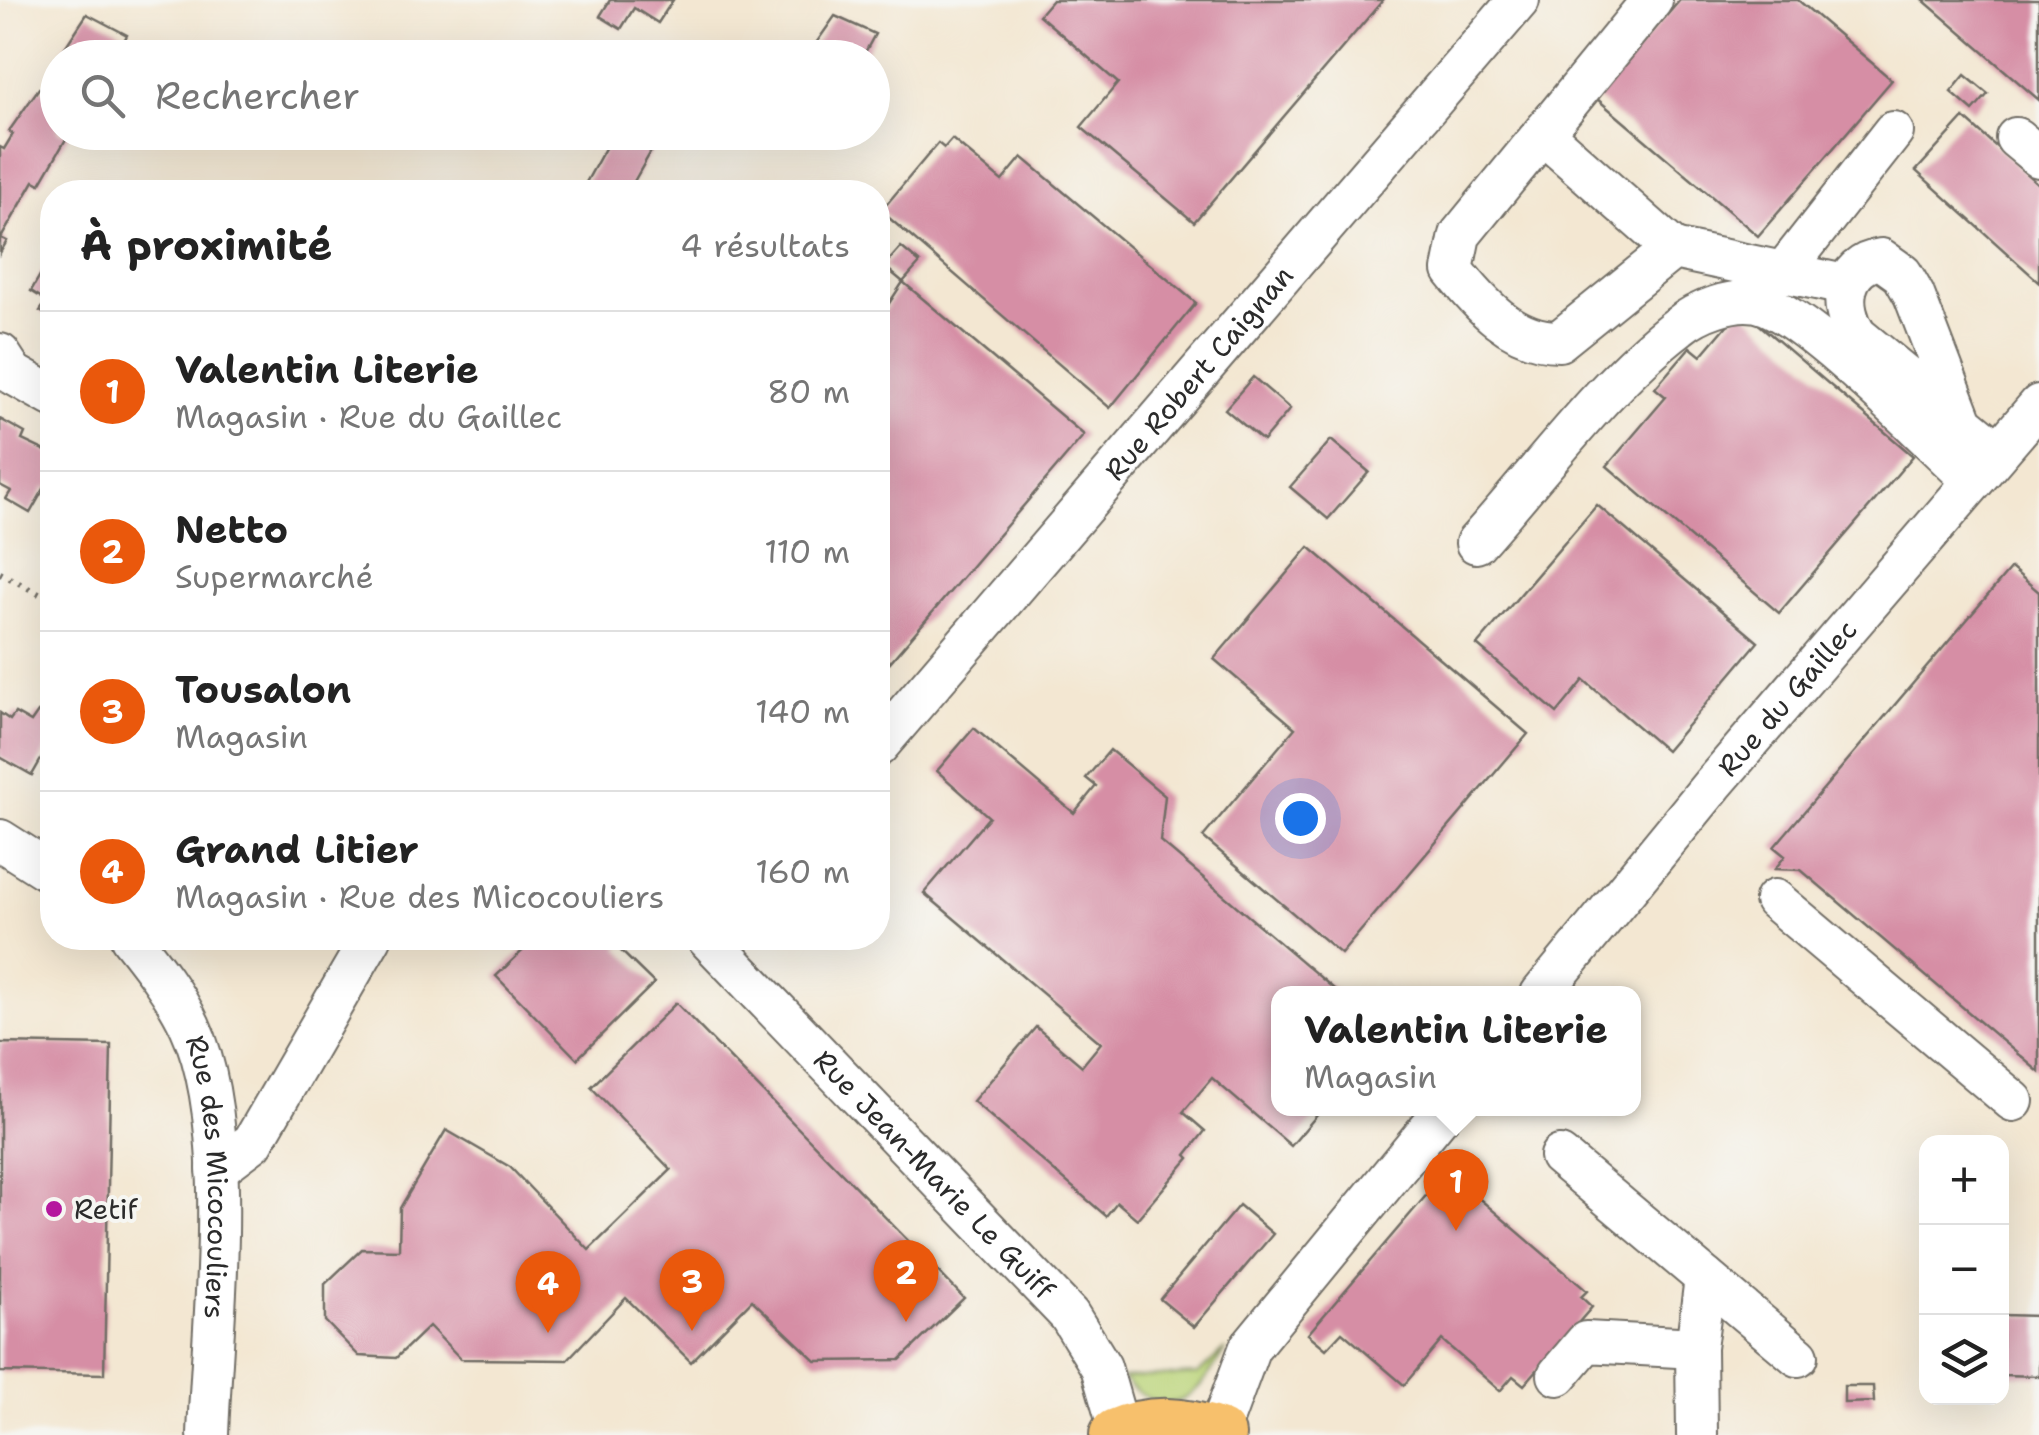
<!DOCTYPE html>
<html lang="fr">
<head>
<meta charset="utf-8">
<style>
	body { margin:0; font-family:"Shantell Sans",sans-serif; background:#f6f6f6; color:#222 }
	.controls { position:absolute; right:30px; bottom:30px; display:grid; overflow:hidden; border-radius:20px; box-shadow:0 10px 40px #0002 }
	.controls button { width:90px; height:90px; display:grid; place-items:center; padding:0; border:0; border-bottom:2px solid #e0e0e0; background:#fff; color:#222; font:50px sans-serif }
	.you { position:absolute; left:1300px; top:818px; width:35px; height:35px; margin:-25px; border:8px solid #fff; border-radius:50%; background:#1a73e8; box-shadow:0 0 0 15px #1a73e833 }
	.badge { display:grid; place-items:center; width:65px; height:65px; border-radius:50%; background:#ea580c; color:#fff; font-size:32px; font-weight:700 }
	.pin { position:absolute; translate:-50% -82px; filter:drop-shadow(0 2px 5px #0008) }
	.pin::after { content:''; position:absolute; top:52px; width:35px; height:30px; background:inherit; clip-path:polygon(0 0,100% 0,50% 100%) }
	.popup { position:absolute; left:1271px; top:986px; width:370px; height:130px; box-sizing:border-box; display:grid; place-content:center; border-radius:20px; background:#fff; filter:drop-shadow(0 2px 8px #0005); font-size:32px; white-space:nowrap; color:#767676 }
	.popup b { font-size:38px; color:#222 }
	.popup::after { content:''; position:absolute; left:50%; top:100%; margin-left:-20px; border:20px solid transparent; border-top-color:#fff }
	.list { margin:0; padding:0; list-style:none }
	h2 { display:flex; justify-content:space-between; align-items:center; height:130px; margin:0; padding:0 40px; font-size:42px }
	h2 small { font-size:32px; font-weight:400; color:#767676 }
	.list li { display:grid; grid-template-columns:65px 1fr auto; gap:30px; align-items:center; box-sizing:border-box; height:160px; padding:0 40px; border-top:2px solid #e0e0e0 }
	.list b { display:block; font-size:38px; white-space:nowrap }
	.list p { margin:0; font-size:32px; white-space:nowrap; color:#767676 }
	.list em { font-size:32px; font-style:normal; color:#767676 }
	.icon { flex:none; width:55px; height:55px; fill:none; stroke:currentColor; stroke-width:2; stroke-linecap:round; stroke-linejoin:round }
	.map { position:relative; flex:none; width:2039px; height:1435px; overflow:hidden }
	.search { position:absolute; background:#fff; box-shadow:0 10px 40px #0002; left:40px; top:40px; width:850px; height:110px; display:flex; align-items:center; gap:25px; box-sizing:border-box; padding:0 35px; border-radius:55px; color:#767676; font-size:38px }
	.panel { position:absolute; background:#fff; box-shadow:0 10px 40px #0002; left:40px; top:180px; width:850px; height:770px; border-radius:40px }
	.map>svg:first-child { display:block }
	.green { fill:#bbd479; stroke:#738052; stroke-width:2.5 }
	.building { fill:#d68ea5 }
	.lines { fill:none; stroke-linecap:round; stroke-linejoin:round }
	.minor-casing { stroke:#716d65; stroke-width:44 }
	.major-casing { stroke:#716d65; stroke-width:56 }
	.path { stroke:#716d65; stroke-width:6; stroke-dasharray:2.5 8; stroke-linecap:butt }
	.minor { stroke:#fff; stroke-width:40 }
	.major { stroke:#f7c06c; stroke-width:52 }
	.poi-dot { fill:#b5179e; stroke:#f6f6f2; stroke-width:4 }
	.labels { text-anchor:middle; stroke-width:8; stroke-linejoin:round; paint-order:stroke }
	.street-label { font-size:28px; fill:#2b2b2b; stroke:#f6f6f2 }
	.poi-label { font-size:28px; fill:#2b2b2b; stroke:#f6f6f2; text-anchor:start }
</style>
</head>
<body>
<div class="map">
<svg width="2039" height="1435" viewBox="0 0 2039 1435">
	<rect width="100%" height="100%" fill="#f6f6f2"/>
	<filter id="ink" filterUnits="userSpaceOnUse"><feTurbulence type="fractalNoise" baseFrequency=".01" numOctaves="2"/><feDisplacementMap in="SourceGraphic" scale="20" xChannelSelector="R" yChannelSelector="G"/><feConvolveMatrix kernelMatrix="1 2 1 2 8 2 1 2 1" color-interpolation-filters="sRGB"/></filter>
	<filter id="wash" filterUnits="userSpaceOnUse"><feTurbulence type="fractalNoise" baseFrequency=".0048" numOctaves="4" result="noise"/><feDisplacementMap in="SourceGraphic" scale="40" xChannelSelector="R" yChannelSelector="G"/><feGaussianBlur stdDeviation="2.25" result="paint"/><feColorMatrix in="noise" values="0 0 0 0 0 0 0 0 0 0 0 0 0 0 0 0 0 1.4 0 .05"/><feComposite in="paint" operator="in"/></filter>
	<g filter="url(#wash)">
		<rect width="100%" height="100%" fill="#f3e7d2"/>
		<path class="green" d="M1225 1349C1198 1397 1170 1428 1122 1378L1198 1374Z"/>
		<g id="blocks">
			<g class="building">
				<polygon points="610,0 673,0 658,23 634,8 621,29 600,16"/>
				<polygon points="1052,0 1383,0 1194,222 1081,127 1118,83 1039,15"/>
				<polygon points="1680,0 1798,0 1892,80 1758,236 1596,98"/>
				<polygon points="1923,0 2039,0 2039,100"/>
				<polygon points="87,14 127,35 115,58 58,58"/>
				<polygon points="835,16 875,34 862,58 807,56"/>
				<polygon points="1965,75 1988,94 1973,111 1951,92"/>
				<polygon points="39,88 58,98 58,132 70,132 40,184 34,181 1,238 7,241 0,253 0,147 4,149 13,134 9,131"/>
				<polygon points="1964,118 2039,185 2039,282 1916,171"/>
				<polygon points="614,132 662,132 628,192 591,192 583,188"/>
				<polygon points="952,139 1002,181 1022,157 1196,303 1110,408 881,211 938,143 944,148"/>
				<polygon points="901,247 920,263 903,282 884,266"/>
				<polygon points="46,265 52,268 52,318 40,311 47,301 31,291"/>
				<polygon points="903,282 1084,435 878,676 878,320"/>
				<polygon points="1741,309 1913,456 1779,613 1607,466 1666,397 1655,388 1690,347 1701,356"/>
				<polygon points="1253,377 1290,409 1263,441 1225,409"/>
				<polygon points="0,419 25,433 22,440 52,454 52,491 45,487 30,513 6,499 11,491 0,485"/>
				<polygon points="1331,440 1369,472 1328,519 1290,487"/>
				<polygon points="1597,505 1758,642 1666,751 1584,680 1557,713 1477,645"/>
				<polygon points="1309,547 1528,734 1341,954 1203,837 1295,728 1214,659"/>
				<polygon points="2011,568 2039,592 2039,1072 1801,870 1775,869 1785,856 1774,847"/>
				<polygon points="38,712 52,720 52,740 32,775 0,757 0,713 10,720 15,713 31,722"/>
				<polygon points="974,728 1074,813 1096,786 1086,778 1110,750 1165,796 1160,841 1340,994 1278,994 1278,1108 1323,1108 1291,1146 1212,1078 1183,1112 1205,1131 1186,1155 1189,1158 1137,1219 1117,1202 1106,1216 973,1101 1036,1027 1082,1066 1101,1043 924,893 989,817 937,771"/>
				<polygon points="536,938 630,938 618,948 654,983 577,1059 496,976"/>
				<polygon points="676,1003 964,1298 900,1360 816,1361 752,1300 691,1362 626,1298 567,1360 461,1359 429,1326 396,1358 359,1356 325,1321 325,1284 362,1249 399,1250 400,1208 446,1130 510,1167 589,1250 671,1170 591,1087"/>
				<polygon points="0,1043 111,1045 104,1374 0,1372"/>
				<polygon points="1447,1171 1587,1291 1581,1297 1592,1307 1524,1385 1513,1376 1500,1391 1442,1340 1404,1385 1342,1332 1326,1349 1308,1334"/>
				<polygon points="1239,1205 1273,1234 1194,1327 1160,1299"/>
				<polygon points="2002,1315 2039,1316 2039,1376 2002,1375"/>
				<polygon points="1844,1386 1873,1386 1874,1402 1844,1403"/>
			</g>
		</g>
	</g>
	<g filter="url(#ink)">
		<use href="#blocks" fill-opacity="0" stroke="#716d65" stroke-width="2.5"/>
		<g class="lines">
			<defs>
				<g id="minor">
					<path d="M1652 0 1460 235 1453 270C1480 304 1512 341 1559 341L1673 249 1845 285"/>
					<polyline points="1543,134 1673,249"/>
					<polyline points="2016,138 2039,157"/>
					<polyline points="1784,271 1893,132"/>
					<polyline points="0,354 13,374 52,396"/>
					<path d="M1962 420 1914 295 1902 274 1881 259C1841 265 1837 307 1857 336L1998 452"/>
					<path d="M1476 543C1541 471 1602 385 1679 326 1697 311 1733 297 1757 302 1805 312 1931 442 1973 481"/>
					<path id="s1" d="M878 746 1519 0"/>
					<polyline points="0,840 52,873"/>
					<polyline points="1775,900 2013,1101"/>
					<path id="s2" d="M131 938C153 966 175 994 190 1026 237 1127 212 1322 208 1435"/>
					<path id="s3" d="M707 938 1069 1315 1101 1367 1120 1433"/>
					<path id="s4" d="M1541 994 1713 784 2039 405"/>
					<polyline points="1560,1156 1798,1356"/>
					<polyline points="217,1169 253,1142 371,938"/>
					<polyline points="1558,1375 1586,1342 1696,1348"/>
					<polyline points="1218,1434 1250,1347 1446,1108"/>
					<polyline points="1697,1435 1696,1348 1705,1278"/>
				</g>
				<path id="major" d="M1116 1435C1151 1420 1184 1423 1219 1435"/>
			</defs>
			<use href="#minor" class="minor-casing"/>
			<use href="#major" class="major-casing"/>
			<polyline class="path" points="0,573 52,601"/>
			<use href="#minor" class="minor"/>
			<use href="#major" class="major"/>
		</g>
	</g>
	<circle class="poi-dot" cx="54" cy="1209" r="10"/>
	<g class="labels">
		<g class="street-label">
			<text dy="10" stroke="none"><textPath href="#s1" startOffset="492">Rue Robert Caignan</textPath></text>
			<text dy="10" stroke="none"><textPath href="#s4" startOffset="385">Rue du Gaillec</textPath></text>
			<text dy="10" stroke="none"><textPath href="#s3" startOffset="328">Rue Jean-Marie Le Guiff</textPath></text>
			<text dy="10" stroke="none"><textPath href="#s2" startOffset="260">Rue des Micocouliers</textPath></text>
		</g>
		<g class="poi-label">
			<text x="74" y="1219">Retif</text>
		</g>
	</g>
</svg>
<div class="controls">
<button>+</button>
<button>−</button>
<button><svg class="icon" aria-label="layers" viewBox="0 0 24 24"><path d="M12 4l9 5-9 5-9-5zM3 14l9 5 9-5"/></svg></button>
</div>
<div class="you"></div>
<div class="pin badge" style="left:1456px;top:1231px">1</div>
<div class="popup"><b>Valentin Literie</b>Magasin</div>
<div class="pin badge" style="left:906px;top:1322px">2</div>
<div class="pin badge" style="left:692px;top:1331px">3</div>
<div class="pin badge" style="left:548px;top:1333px">4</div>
<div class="search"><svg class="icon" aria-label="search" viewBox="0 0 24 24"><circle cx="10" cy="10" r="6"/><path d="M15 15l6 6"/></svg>Rechercher</div>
<section class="panel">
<h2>À proximité<small>4 résultats</small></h2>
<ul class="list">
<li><span class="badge">1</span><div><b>Valentin Literie</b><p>Magasin · Rue du Gaillec</p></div><em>80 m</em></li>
<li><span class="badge">2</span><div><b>Netto</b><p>Supermarché</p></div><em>110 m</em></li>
<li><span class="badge">3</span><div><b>Tousalon</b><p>Magasin</p></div><em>140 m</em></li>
<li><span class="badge">4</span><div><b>Grand Litier</b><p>Magasin · Rue des Micocouliers</p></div><em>160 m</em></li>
</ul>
</section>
</div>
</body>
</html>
